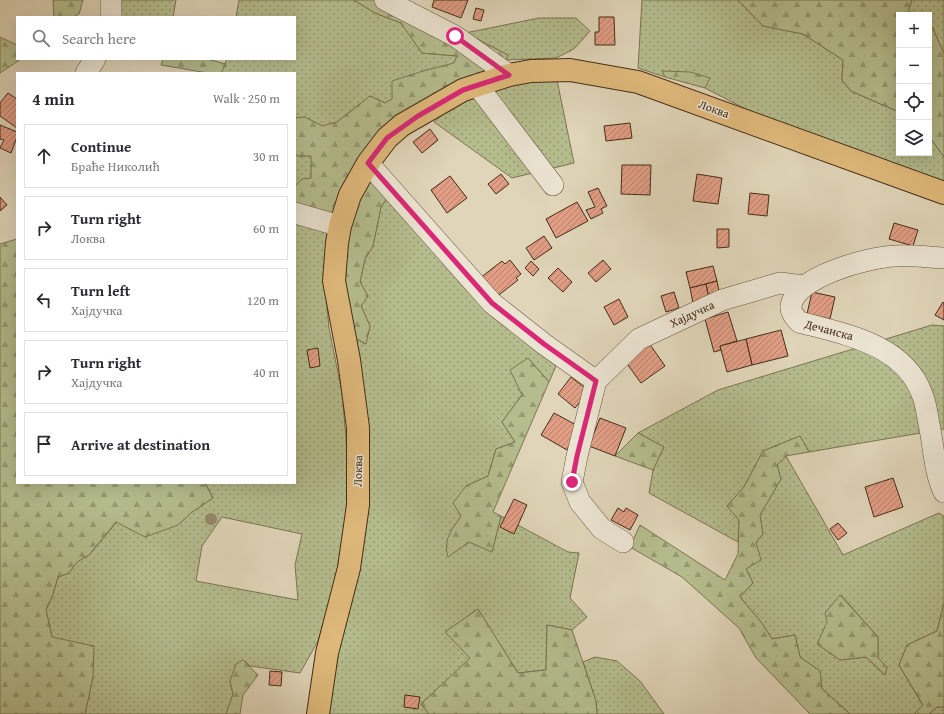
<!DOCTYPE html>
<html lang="en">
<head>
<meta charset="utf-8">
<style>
	body { margin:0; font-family:"Gentium Book Plus",serif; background:#f2f2f3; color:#2b2b33 }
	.controls { position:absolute; right:12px; top:12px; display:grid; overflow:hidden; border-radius:0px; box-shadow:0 4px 16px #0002 }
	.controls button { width:36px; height:36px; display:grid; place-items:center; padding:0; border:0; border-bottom:1px solid #e1e1e2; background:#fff; color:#2b2b33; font:20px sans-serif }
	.stop { position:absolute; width:12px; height:12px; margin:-9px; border:3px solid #db2777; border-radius:50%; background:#fff }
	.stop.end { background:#db2777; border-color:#fff; box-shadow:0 1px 4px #0008 }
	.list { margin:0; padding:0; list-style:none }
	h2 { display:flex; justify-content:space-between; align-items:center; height:52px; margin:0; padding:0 16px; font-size:17px }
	h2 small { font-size:13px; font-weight:400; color:#7c7c81 }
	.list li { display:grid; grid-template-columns:26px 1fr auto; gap:12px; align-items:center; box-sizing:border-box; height:64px; margin:0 8px 8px; padding:0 8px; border:1px solid #e1e1e2; border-radius:0px }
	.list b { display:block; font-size:15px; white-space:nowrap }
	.list p { margin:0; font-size:13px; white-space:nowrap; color:#7c7c81 }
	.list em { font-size:13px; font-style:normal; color:#7c7c81 }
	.icon { flex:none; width:22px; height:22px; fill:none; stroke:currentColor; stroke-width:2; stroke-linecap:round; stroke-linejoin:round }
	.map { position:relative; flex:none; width:944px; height:714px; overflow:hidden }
	.search { position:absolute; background:#fff; box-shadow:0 4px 16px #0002; left:16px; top:16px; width:280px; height:44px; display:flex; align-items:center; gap:10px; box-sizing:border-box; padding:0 14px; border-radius:0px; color:#7c7c81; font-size:15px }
	.panel { position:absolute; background:#fff; box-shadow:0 4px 16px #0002; left:16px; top:72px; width:280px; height:412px; border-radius:0px }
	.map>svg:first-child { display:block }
	.grass { fill:url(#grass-dots); stroke:#7d7452; fill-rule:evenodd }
	.forest { fill:url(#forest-firs); stroke:#7d7452 }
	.building { fill:url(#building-hatch); stroke:#452c16 }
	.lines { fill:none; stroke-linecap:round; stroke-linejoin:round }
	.minor-casing { stroke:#6c563f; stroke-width:22 }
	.major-casing { stroke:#452c16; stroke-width:24 }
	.minor { stroke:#ebe4d2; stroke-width:21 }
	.major { stroke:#e0ba7c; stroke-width:22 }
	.tree { fill:#97886d }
	.route { stroke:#db2777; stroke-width:5 }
	.labels { text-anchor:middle; stroke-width:3; stroke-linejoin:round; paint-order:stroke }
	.street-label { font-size:12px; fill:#452c16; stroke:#ebe4d2 }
</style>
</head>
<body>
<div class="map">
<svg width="944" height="714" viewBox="0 0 944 714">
	<defs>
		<pattern id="grass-dots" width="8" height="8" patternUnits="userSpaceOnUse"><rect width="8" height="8" fill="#b5bd8e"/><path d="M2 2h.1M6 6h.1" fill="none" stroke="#959a73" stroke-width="1.8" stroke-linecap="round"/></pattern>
		<pattern id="forest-firs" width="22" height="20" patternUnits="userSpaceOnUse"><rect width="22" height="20" fill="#b5bd8e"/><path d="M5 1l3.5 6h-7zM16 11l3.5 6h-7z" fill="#959a73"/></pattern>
		<pattern id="building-hatch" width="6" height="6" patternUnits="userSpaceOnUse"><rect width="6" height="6" fill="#e19e85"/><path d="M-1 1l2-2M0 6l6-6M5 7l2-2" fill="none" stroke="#b8816c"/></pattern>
	</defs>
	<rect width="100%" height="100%" fill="#e0d5b9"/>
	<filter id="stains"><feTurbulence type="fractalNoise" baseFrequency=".005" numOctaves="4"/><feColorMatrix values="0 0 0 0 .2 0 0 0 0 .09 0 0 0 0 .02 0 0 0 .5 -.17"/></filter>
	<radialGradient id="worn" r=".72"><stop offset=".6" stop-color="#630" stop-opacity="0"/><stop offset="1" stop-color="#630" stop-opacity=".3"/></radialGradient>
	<g class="grass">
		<polygon points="106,0 176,0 173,17 110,17"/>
		<polygon points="239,0 354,0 375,13 401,23 422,53 457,56 454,64 423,71 392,99 385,103 370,96 337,122 322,126 305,117 295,118 295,73 221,73 227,59 295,59 295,17 236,17"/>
		<polygon points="642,0 738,0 763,26 803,34 843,60 842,80 851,91 899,112 899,153 929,153 929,136 944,157 944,185 767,120 705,88 709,78 662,71 665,77 638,68"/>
		<polygon points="912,0 944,0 944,54 929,20 929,15 917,15 908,11"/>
		<polygon points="539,18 576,18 590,31 574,49 556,58 506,60 508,55 465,33"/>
		<path d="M557 80 574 163 512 178 434 122C440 117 446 111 453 106 482 88 524 82 557 80Z"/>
		<polygon points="295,154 298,156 312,156 311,178 295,186"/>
		<polygon points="389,195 487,305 556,366 549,382 528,358 522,395 502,422 515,442 496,449 488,476 466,486 461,516 451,531 448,557 469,542 492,551 501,516 568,552 579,553 570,598 587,617 572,630 547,625 546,670 518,673 478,609 445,632 471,658 421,704 429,714 327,714 329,688 351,598 352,336 365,344 370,326 361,306 368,296 360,282 365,259 373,246 381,207"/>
		<path d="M295 213 328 228 324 276 329 328 342 393 346 438 348 489 344 534 333 591 318 641 300 673 250 666 243 660 230 681 233 694 226 714H85L93 677 52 637 46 610 52 597 58 577 69 573 77 561 89 555 117 522 178 525 192 512 213 498 205 483H295ZM222 517 302 534 295 565 298 600 196 581 202 546Z"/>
		<polygon points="932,325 944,326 944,429 809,452 800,436 763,451 744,487 727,506 739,520 738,542 649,493 653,470 664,447 638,433 718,390"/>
		<path d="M786 456 843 555 939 513 944 516V603L937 631 907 645 899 665 923 706 914 714H850L822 689 820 671 800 657 795 635 772 639 761 622 740 597 753 583 746 569 756 542 763 534 760 515 781 479 777 465ZM841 595 878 637V658L887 667 885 675 866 657 840 660 818 644Z"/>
		<polygon points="595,657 617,661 640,681 664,714 597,714 596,701 583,662"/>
		<polygon points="937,707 944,707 944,714 929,714"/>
	</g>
	<g class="forest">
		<polygon points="53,0 83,0 79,14 73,17 54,17"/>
		<polygon points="354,0 403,0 508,55 506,60 399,118 332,219 295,209 295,186 302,179 311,178 311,156 298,156 295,154 295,118 305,117 322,126 337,122 370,96 385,103 392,99 392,81 423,71 454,63 457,56 422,53 401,23 375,13"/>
		<polygon points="738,0 912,0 908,11 917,15 899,15 899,112 851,91 842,80 843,60 803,34 763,26"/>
		<polygon points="929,20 944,54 944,157 929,136"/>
		<polygon points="0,37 17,45 17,59 21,59 0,73"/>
		<polygon points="163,59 207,59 226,64 221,73 208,73 161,65"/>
		<polygon points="662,71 690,72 710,78 705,88 665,77"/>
		<path d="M371 177 389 195 381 207 373 246 365 259 360 282 368 296 361 306 370 326 366 344 352 336C346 296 338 253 353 214 358 201 365 189 371 177Z"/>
		<polygon points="17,239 17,483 205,483 213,498 192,512 178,525 145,537 116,522 89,555 77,562 69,573 58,577 52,597 46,610 52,637 94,646 93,677 85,714 0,714 0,244"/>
		<path d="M528 358 549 382 493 512 501 516 492 552 469 542 448 557C443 539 451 531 461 516L453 503 466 486 488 476 496 449 515 442 502 422 522 395 510 370Z"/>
		<polygon points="638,433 664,447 653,470 615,456"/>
		<polygon points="800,436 809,452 786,456 777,465 781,479 760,515 763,534 756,542 761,560 746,569 753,583 740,597 761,622 772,639 795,635 800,657 820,671 822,689 850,714 810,714 756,658 739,628 682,577 630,547 640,525 725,580 738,554 739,520 727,506 744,487 763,451"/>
		<polygon points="840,595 878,637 878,658 887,667 885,675 866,657 840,660 817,644 827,622 825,613"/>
		<polygon points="944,603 944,707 937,707 929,714 914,714 923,705 899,665 907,645 937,631"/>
		<polygon points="478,609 518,673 546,670 547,625 572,630 596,701 597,714 429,714 421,704 470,658 445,632"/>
		<polygon points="243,660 258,675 243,695 240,714 226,714 233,694 230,681 236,664"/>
	</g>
	<g class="building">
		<polygon points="434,0 468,0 461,18 432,7"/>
		<polygon points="476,8 484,10 481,21 473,19"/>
		<polygon points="599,17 614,17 615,45 595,45 595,32 599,32"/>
		<polygon points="8,93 17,99 17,128 0,116 0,103"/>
		<polygon points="630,123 632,138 606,141 604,126"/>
		<polygon points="0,125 17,132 17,137 11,153 0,148 4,140 0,139"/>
		<polygon points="430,129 438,140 422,153 413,142"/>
		<polygon points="622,165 651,165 650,195 621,194"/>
		<polygon points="501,174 509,184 496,194 488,184"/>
		<polygon points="697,174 722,178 718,204 693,201"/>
		<polygon points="450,176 467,198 447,213 431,190"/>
		<polygon points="598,188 607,206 601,209 603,213 591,219 586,210 595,207 588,192"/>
		<polygon points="750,193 769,195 767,216 748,214"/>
		<polygon points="0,197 7,205 0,211"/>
		<polygon points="577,202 588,221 556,238 546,219"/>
		<polygon points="894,223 918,230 913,246 889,239"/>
		<polygon points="717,229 729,229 729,247 717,248"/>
		<polygon points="544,236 552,248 534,260 526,248"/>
		<polygon points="510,260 521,274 516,278 518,280 495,298 480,278 502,261 505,264"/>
		<polygon points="603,260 611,269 596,282 588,273"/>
		<polygon points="531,261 539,269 533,276 525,268"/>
		<polygon points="713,266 717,281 690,288 686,272"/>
		<polygon points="558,268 572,282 563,292 548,278"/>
		<polygon points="717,281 720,296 709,299 706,284"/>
		<polygon points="706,284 709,299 693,303 690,288"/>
		<polygon points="674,292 679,308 666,312 661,296"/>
		<polygon points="812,292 835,297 830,319 807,314"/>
		<polygon points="619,299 628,317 614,325 604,307"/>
		<polygon points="943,302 944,303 944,320 935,315"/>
		<polygon points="728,312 737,341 720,346 721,350 714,352 705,319"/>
		<polygon points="781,330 788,356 752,365 746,339"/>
		<polygon points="746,339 752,365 727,372 720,346"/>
		<polygon points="649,343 665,366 641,383 625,361"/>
		<polygon points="318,348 320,366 310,368 307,350"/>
		<polygon points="571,377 589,391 575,408 558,394"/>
		<polygon points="554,413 580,427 567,450 541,435"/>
		<polygon points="600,418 626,428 615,456 589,446"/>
		<polygon points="893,478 903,507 874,517 865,487"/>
		<polygon points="514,499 527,505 514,534 500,527"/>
		<polygon points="618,508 624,512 626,508 638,515 630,530 611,520"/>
		<polygon points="838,523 847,533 838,540 830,529"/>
		<polygon points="270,671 282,672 281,686 269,685"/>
		<polygon points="405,695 420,697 418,709 404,707"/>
	</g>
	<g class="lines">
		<defs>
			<g id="minor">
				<polyline points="385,0 455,36 509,75"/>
				<polyline points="111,17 111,0"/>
				<polyline points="86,73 95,59"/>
				<polyline points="477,85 553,185"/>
				<polyline points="368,163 492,303 544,344 596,381 639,339 722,300 780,283 804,286"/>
				<polyline points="295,213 340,226"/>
				<path d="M944 258C928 257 911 255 895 256 870 257 795 276 791 306 790 312 795 317 799 322 844 334 904 344 922 394 926 403 927 414 929 424 934 447 934 471 944 492"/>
				<polyline points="596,381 577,456 572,482 580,502 602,529 623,542"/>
			</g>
			<polyline id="major" points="318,714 327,653 349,568 358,505 358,428 349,360 334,281 337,243 340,226 350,195 368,163 387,138 402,125 463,90 509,75 531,71 570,70 638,82 944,193"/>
		</defs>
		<use href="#minor" class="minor-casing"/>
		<use href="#major" class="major-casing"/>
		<use href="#minor" class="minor"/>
		<use href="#major" class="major"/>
	</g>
	<circle class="tree" cx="211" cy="519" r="6"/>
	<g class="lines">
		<polyline class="route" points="455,36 509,75 463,90 418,116 387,138 368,163 492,303 544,344 596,381 577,456 572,482"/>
	</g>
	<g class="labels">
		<g class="street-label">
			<text transform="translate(714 109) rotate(20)" y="4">Локва</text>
			<text transform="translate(692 314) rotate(-25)" y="4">Хајдучка</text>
			<text transform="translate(829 330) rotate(15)" y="4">Дечанска</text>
			<text transform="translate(358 471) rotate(-89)" y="4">Локва</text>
		</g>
	</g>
	<rect width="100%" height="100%" filter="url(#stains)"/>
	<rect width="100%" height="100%" fill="url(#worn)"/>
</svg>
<div class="controls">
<button>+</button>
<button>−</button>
<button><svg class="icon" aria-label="locate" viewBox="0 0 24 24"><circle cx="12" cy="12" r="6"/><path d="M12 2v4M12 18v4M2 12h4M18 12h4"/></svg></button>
<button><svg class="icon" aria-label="layers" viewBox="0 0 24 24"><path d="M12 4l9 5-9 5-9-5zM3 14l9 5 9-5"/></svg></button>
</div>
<div class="stop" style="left:455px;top:36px"></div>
<div class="stop end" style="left:572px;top:482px"></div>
<div class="search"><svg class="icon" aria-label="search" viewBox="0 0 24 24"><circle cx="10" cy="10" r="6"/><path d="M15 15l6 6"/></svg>Search here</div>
<section class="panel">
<h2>4 min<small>Walk · 250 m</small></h2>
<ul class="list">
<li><svg class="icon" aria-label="ahead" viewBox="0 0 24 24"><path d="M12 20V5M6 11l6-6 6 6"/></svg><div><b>Continue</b><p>Браће Николић</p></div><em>30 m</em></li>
<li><svg class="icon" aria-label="right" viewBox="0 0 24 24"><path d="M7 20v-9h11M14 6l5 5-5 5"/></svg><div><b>Turn right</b><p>Локва</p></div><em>60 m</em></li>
<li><svg class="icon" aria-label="left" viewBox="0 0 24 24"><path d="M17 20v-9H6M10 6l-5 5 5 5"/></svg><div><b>Turn left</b><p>Хајдучка</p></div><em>120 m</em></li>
<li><svg class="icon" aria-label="right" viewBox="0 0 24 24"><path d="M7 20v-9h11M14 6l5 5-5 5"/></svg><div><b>Turn right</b><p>Хајдучка</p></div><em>40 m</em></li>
<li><svg class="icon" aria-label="arrive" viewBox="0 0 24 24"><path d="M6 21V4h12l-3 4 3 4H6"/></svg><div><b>Arrive at destination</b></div></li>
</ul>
</section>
</div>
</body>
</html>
